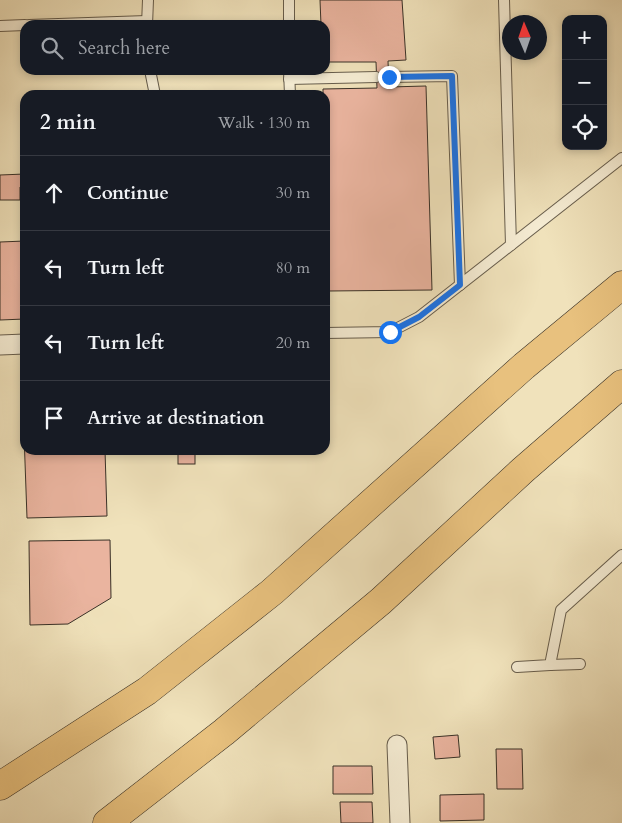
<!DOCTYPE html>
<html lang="en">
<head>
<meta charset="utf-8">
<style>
	body { margin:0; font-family:Cardo,serif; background:#242831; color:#f1f3f6 }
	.controls { position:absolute; right:15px; top:15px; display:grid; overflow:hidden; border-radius:10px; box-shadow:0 2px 8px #0003 }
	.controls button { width:45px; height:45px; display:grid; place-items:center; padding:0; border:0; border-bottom:1px solid #363941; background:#171b24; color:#f1f3f6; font:25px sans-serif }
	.compass { position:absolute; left:502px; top:15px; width:45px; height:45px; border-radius:50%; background:#171b24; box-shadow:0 2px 8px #0003; rotate:358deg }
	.stop { position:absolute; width:15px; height:15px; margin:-11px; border:4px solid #1a73e8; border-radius:50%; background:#fff }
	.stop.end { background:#1a73e8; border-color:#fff; box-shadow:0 1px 5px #0008 }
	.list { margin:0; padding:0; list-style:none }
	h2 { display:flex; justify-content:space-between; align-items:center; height:65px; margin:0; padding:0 20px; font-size:21px }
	h2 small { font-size:16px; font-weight:400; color:#9ea1a6 }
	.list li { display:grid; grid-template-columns:32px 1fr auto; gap:15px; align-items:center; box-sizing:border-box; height:75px; padding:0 20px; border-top:1px solid #363941 }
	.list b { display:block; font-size:19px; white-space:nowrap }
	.list em { font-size:16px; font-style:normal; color:#9ea1a6 }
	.icon { flex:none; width:28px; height:28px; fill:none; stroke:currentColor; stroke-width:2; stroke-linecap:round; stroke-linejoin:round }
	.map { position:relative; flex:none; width:622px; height:823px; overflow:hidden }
	.search { position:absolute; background:#171b24; box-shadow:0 2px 8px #0003; left:20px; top:20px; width:310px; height:55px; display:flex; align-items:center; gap:12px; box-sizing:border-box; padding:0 18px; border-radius:15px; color:#9ea1a6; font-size:19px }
	.panel { position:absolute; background:#171b24; box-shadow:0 2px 8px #0003; left:20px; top:90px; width:310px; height:365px; border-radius:15px }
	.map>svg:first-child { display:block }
	.building { fill:#eab49f; stroke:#393127 }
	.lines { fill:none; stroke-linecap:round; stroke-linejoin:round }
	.lane-casing { stroke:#675d4c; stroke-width:12 }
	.street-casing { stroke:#675d4c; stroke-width:21 }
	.highway-casing { stroke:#393127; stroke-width:29 }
	.lane { stroke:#f5ecd3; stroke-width:10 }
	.street { stroke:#f5ecd3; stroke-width:19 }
	.highway { stroke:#e8c17e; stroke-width:28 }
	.route { stroke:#1a73e8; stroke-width:6 }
</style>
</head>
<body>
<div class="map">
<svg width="622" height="823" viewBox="0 0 622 823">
	<rect width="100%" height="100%" fill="#f0e2bb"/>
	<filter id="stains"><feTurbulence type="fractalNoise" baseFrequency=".004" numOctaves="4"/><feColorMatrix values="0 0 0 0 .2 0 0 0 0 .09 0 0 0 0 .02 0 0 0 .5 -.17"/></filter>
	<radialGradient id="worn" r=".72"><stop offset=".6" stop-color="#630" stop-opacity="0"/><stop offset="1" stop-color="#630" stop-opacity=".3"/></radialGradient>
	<g class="building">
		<polygon points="320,0 402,0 406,60 388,61 389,87 426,86 432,290 328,291 325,95 323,95 323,89 377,88 376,62 325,62 325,25 321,25"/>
		<polygon points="25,174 25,187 20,187 20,200 0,200 0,175"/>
		<polygon points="25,241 25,319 0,320 0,242"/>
		<polygon points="23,406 25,450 105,450 107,516 27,518"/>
		<rect x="178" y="450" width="17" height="14"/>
		<polygon points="110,540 111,598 68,624 30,625 29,541"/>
		<polygon points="458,735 460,757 435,759 433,737"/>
		<polygon points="496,749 522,749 523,789 497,789"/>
		<polygon points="333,766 372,766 373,794 333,794"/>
		<polygon points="484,794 484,820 440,821 440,795"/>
		<polygon points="340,802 372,802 373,823 341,823"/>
	</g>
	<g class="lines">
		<defs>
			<g id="lane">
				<polyline points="289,0 289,25"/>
				<polyline points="504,0 511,245"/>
				<polyline points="29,25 147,21"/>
				<polyline points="147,25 148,0"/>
				<polyline points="0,26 25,25"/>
				<polyline points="150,70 155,95"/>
				<polyline points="289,70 290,95"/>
				<polyline points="389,77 452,76 460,285"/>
				<polyline points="289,79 376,77"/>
				<polyline points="325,333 390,332 419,317 622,158"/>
				<polyline points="550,665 580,664"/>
				<polyline points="517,667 550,665 561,610 622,555"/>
			</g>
			<g id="street">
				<polyline points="0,345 25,344"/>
				<polyline points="397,745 400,823"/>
			</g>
			<g id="highway">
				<polyline points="0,786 147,691 272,592 524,366 622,285"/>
				<polyline points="107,823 224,732 381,601 523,470 622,384"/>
			</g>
		</defs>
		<use href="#lane" class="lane-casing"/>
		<use href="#street" class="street-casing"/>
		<use href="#highway" class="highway-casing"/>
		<use href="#lane" class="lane"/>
		<use href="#street" class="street"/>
		<use href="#highway" class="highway"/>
	</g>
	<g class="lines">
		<polyline class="route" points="389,77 452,76 460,285 419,317 390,332"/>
	</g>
	<rect width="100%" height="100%" filter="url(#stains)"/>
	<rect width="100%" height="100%" fill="url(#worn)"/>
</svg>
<div class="controls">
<button>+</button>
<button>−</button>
<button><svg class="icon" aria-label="locate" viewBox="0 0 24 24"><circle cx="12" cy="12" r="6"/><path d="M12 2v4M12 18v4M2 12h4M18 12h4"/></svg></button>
</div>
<svg class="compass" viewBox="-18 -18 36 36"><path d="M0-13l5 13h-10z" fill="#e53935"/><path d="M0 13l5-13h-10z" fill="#9ea1a6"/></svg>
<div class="stop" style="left:390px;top:332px"></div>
<div class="stop end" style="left:389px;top:77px"></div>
<div class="search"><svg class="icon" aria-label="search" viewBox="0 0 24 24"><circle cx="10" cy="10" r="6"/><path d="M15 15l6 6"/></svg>Search here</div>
<section class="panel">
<h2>2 min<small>Walk · 130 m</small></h2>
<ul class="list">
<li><svg class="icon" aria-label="ahead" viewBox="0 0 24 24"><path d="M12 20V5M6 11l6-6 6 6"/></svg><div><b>Continue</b></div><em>30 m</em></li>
<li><svg class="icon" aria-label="left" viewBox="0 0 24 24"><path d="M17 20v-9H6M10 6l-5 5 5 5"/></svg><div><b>Turn left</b></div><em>80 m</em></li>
<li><svg class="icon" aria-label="left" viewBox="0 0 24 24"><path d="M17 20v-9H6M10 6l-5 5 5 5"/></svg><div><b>Turn left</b></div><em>20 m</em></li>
<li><svg class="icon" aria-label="arrive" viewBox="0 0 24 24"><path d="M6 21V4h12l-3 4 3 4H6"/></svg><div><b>Arrive at destination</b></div></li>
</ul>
</section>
</div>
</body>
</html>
